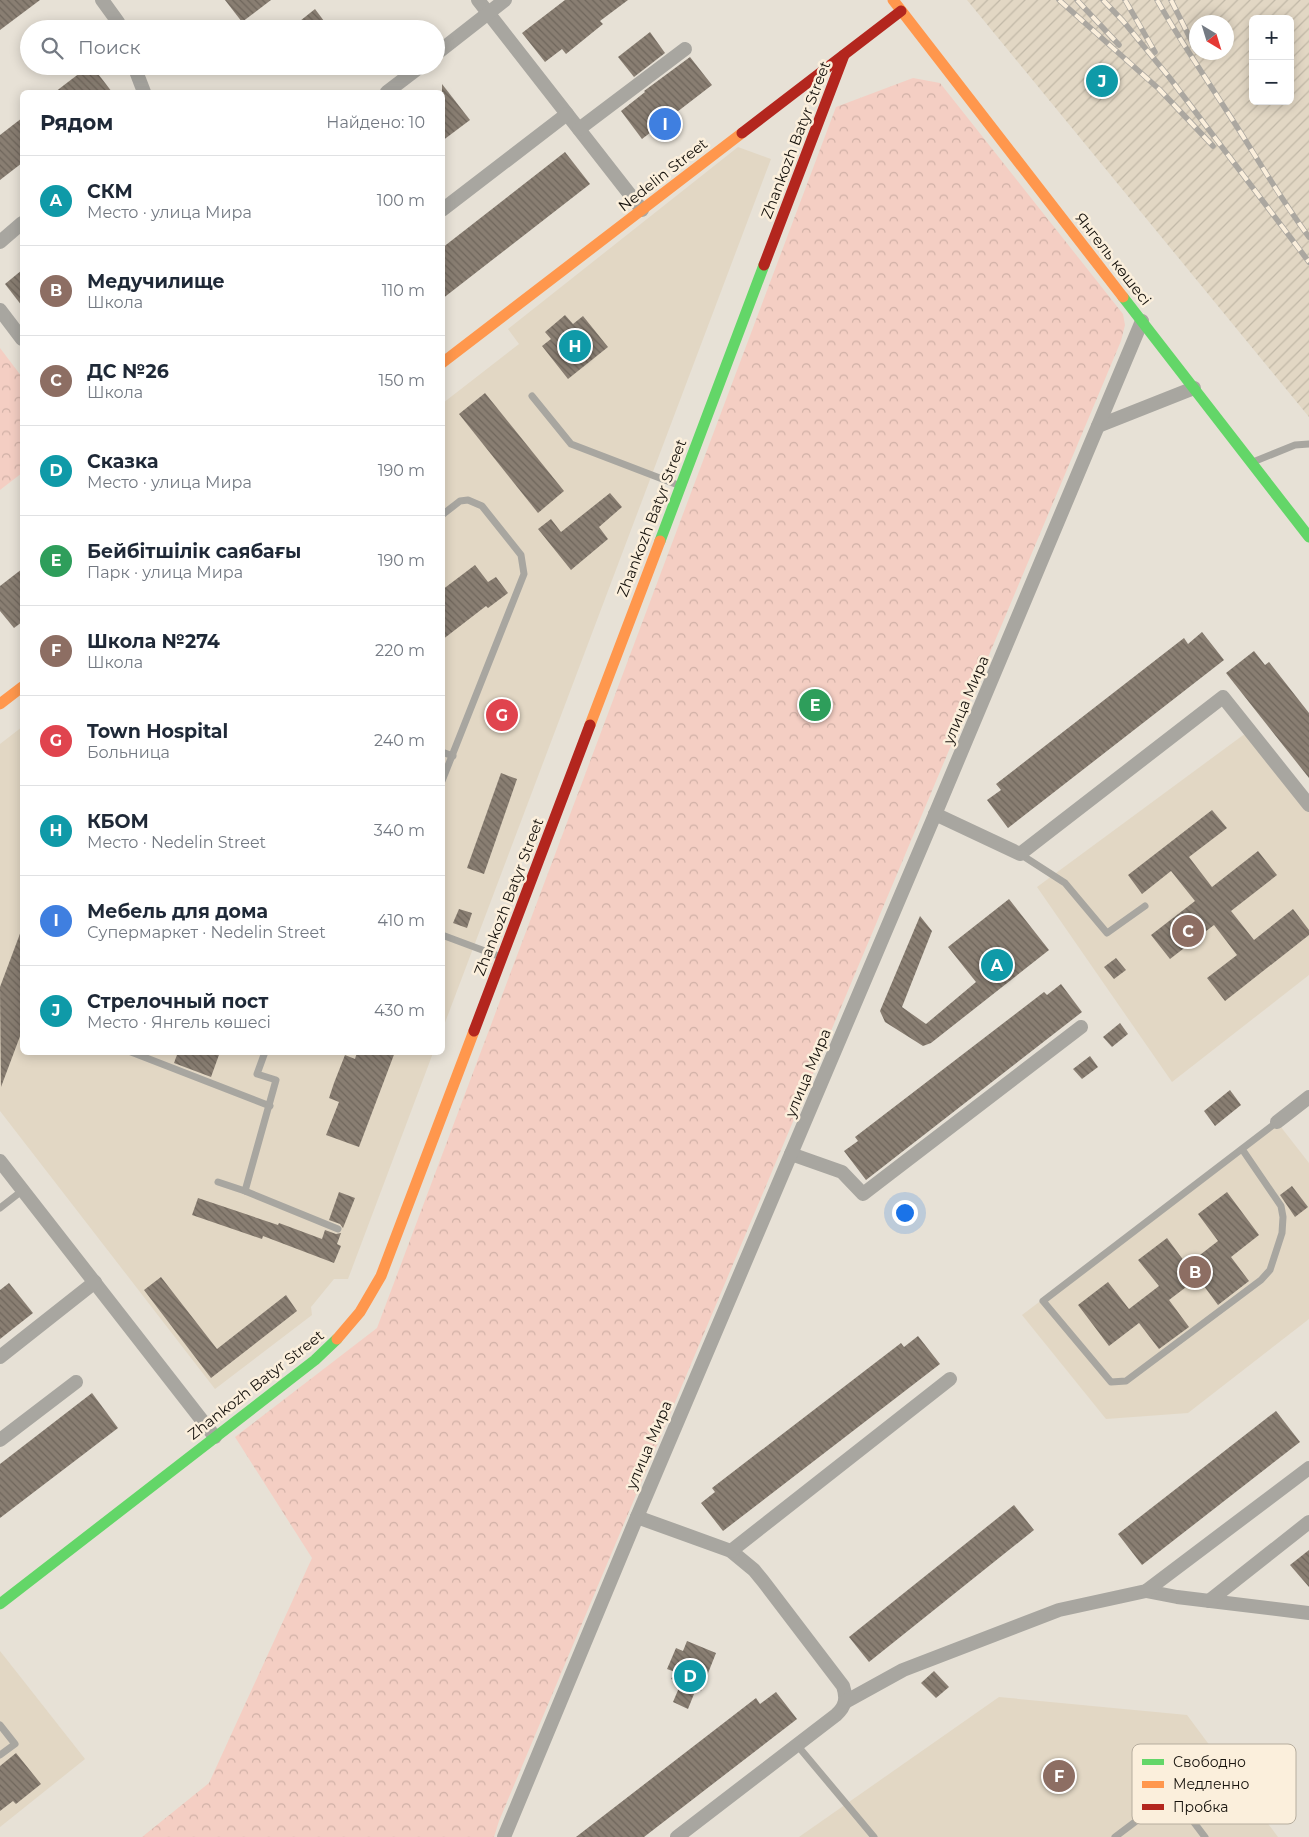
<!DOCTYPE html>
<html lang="ru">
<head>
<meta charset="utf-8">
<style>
	body { margin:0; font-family:Montserrat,sans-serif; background:#f6f6f7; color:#1f2937 }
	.controls { position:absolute; right:15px; top:15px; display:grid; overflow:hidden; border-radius:8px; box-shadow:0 2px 12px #0003 }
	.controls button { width:45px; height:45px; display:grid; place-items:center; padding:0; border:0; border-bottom:1px solid #e0e1e3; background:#fff; color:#1f2937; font:25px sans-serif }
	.compass { position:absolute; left:1189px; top:15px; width:45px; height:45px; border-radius:50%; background:#fff; box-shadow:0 2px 12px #0003; rotate:142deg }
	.you { position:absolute; left:904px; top:1212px; width:18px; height:18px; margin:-12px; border:4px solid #fff; border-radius:50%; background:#1a73e8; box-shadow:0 0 0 8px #1a73e833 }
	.badge { display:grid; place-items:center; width:32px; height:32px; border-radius:50%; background:#0f766e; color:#fff; font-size:16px; font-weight:700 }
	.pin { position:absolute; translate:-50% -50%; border:2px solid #fff; box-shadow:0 1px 5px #0006 }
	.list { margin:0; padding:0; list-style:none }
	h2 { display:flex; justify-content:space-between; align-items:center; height:65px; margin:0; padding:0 20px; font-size:21px }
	h2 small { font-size:16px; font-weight:400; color:#747a83 }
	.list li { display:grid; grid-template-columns:32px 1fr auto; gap:15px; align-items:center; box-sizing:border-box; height:90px; padding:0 20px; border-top:1px solid #e0e1e3 }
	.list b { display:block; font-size:19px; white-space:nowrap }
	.list p { margin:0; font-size:16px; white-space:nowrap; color:#747a83 }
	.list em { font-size:16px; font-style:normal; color:#747a83 }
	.icon { flex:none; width:28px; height:28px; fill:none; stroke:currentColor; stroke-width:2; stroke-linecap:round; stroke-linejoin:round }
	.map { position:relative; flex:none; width:1309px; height:1837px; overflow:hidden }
	.search { position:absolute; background:#fff; box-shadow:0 2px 12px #0003; left:20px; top:20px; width:425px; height:55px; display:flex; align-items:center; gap:12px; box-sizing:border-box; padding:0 18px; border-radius:28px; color:#747a83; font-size:19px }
	.panel { position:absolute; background:#fff; box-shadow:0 2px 12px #0003; left:20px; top:90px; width:425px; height:965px; border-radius:8px }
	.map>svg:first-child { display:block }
	.built { fill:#e2d7c4 }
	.industrial { fill:url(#industrial-furrows); fill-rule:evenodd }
	.forest { fill:url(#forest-crowns) }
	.building { fill:url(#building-back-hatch) }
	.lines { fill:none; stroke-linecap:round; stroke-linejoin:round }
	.lane { stroke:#a8a6a0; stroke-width:7 }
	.street { stroke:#a8a6a0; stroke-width:14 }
	.fast { stroke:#63d668; stroke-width:11 }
	.slow { stroke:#ff974d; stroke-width:11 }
	.jam { stroke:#b3261e; stroke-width:11 }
	.rail-casing { stroke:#aba7a0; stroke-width:5.5 }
	.rail { stroke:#fbefdc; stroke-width:4; stroke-dasharray:11; stroke-linecap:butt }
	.labels { text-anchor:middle; stroke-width:5; stroke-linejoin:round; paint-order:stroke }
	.street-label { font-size:15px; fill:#16120c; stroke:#fbefdc }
	.key { fill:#fbefdc; stroke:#b6ad9e; stroke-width:1 }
	.key-label { font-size:14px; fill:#16120c }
</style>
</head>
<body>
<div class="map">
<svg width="1309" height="1837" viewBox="0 0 1309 1837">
	<defs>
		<pattern id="industrial-furrows" width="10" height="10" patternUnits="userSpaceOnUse" patternTransform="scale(1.25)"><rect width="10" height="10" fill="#e2d7c4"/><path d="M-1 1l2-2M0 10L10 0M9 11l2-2" fill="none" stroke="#c1b8a7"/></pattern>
		<pattern id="forest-crowns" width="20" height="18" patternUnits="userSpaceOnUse" patternTransform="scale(1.25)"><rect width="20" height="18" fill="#f4cec3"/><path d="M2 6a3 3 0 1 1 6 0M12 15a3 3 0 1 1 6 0" fill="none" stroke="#d0b0a6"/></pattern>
		<pattern id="building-back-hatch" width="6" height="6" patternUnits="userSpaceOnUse" patternTransform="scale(1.25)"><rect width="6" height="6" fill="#897e72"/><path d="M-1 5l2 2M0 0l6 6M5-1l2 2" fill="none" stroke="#6f665c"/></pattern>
	</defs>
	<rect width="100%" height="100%" fill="#e7e1d6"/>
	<g class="built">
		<polygon points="738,147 771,159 443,1028 443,403 519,344 508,329"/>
		<polygon points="22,727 22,1052 433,1053 348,1279 334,1279 311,1307 312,1315 215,1389 0,1111 0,744"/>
		<polygon points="1246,733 1309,811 1309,975 1172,1082 1037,887"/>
		<polygon points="1277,1122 1309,1163 1309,1319 1188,1413 1106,1419 1022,1315"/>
		<polygon points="0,1651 85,1759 0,1827"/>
		<polygon points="999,1697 1187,1715 1278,1837 799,1837"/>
	</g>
	<path class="industrial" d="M967 0H1309V417ZM1253 19H1290V101H1253ZM1196 22H1226V52H1196Z"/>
	<g class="forest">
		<polygon points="913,78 940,83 1123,314 1125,325 1121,341 499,1821 494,1837 142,1837 209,1783 312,1558 235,1437 377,1328 836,107"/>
		<polygon points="0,348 22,377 22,473 0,490"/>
	</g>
	<g class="building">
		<polygon points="0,0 40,0 0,30"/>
		<polygon points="225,0 271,0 242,22"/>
		<polygon points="565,0 628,0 600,21 603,24 566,54 562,49 545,62 522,33"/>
		<polygon points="315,9 330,29 290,29"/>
		<polygon points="650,32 665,53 634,77 618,57"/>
		<polygon points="690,57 712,85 642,139 621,111 645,92 644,91"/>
		<polygon points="89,66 92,66 112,92 55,92"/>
		<polygon points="1102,68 1116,83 1102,95 1089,79"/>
		<polygon points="442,84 470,120 442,141"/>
		<polygon points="22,118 22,163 0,180 0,135"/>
		<polygon points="565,152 590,184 442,299 442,248"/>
		<polygon points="22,270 22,306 5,284"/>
		<polygon points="565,315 573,324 583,316 608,347 568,379 542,346 551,339 545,332"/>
		<polygon points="485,393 564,491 538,513 459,414"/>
		<polygon points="610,493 622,507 599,527 608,539 571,570 538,529 551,519 561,532"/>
		<polygon points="475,565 488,582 496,577 508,593 488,608 486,606 442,640 442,590"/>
		<polygon points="22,569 22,622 14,628 0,611 0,586"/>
		<polygon points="1202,632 1224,660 1008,828 987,800 1001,790 996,784 1184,638 1188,644"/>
		<polygon points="1254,651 1265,665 1269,662 1309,713 1309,778 1226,673"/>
		<polygon points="501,773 517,779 484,874 467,868"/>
		<polygon points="1212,810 1227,828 1189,857 1212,887 1258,851 1277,875 1231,911 1254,940 1293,909 1309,930 1309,935 1225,1001 1207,978 1237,955 1214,925 1170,959 1151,935 1195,901 1171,871 1142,894 1128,875"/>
		<polygon points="1009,899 1049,950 931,1043 923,1046 885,1022 880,1011 920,916 932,931 902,1007 926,1024 976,982 948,947"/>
		<polygon points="459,909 472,913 467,928 453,923"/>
		<polygon points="21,931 22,1031 1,1087 0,987"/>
		<polygon points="1116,958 1126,970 1114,979 1104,967"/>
		<polygon points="1061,984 1082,1012 866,1180 844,1151 858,1141 855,1137 1044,992 1047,995"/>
		<polygon points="1120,1023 1128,1034 1112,1047 1103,1037"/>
		<polygon points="178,1052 220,1052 211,1077 174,1063"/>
		<polygon points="357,1052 395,1052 359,1147 326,1135 339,1102 329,1098 334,1083 345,1055 355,1059"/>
		<polygon points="1090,1056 1098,1067 1082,1079 1073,1069"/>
		<polygon points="1230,1090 1241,1105 1215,1126 1204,1111"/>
		<polygon points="1292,1186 1308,1207 1295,1217 1280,1195"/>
		<polygon points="339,1192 355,1198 343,1228 340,1224 329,1220"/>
		<polygon points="1227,1192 1259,1235 1231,1257 1249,1281 1218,1305 1198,1278 1169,1300 1189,1327 1159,1349 1139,1323 1109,1346 1078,1305 1108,1282 1129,1309 1159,1286 1138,1260 1167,1238 1187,1265 1218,1241 1198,1214"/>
		<polygon points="198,1198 278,1225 279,1223 322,1239 325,1230 336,1234 341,1233 337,1244 341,1246 334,1263 263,1236 262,1239 192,1215"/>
		<polygon points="161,1277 217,1349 286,1295 297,1311 211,1378 144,1290"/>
		<polygon points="9,1283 33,1313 0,1339 0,1290"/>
		<polygon points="918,1336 940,1364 723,1531 701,1503 715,1492 712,1488 901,1343 904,1347"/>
		<polygon points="92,1393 118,1428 0,1518 0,1464"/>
		<polygon points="1276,1411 1300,1442 1142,1565 1118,1534"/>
		<polygon points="1014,1505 1034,1530 869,1662 849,1637"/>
		<polygon points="1309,1550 1309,1587 1290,1565"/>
		<polygon points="687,1641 716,1653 701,1691 696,1689 688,1709 673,1702 681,1683 671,1679 675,1672 667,1669 676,1648 683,1651"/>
		<polygon points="934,1671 949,1687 936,1698 921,1683"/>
		<polygon points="776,1692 797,1719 644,1837 576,1837 756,1698 760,1704"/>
		<polygon points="16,1753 41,1784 16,1804 13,1801 0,1811 0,1766"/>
	</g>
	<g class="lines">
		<g class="lane">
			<polyline points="532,396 571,444 678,485"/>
			<polyline points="1253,462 1295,445 1309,444"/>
			<polyline points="442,515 460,501 468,500 482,506 521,555 524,574 442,781"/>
			<polyline points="442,752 453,756"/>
			<polyline points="1020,854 1065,883 1107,933 1145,906"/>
			<polyline points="442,935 501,957"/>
			<polyline points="131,1052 270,1106"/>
			<polyline points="1242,1149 1281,1206 1283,1217 1282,1233 1270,1270 1261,1280 1126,1381 1111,1382 1043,1301 1277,1122"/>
			<polyline points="218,1182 245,1191 338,1229"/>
			<polyline points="245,1191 276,1080 257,1074 265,1052"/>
			<polyline points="0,1208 23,1190"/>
			<polyline points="0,1725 15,1744 0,1755"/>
			<polyline points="797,1745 874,1837"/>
			<polyline points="1115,1837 1164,1800 1180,1804 1205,1837"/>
		</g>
		<g class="street">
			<polyline points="102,0 118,22 121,29"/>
			<polyline points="478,0 642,210"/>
			<polyline points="436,54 505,0"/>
			<polyline points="134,66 144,92"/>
			<polyline points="387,92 421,66"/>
			<polyline points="579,129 685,49"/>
			<polyline points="442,210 567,114"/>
			<polyline points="0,242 22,223"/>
			<polyline points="0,310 22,339"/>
			<polyline points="1098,426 1194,388"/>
			<polyline points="935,814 1020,854 1223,697 1309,805"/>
			<polyline points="1277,1122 1309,1097"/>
			<polyline points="791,1154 842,1172 863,1194 1081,1027"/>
			<polyline points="0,1161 215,1437"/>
			<polyline points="0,1357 95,1282"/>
			<polyline points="0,1440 76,1382"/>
			<path d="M637 1517 731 1551 754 1570 763 1581 843 1686C847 1698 846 1706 836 1715L677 1837"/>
			<polyline points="731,1551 950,1379"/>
			<polyline points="1146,1591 1177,1597 1309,1613"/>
			<polyline points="1209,1601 1309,1522"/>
			<polyline points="845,1702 903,1670 1059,1610 1146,1591 1309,1468"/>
			<polyline points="504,1837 637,1517 931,824 1142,321"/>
		</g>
		<g class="fast">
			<polyline points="1123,297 1309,537"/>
			<polyline points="660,541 764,265"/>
			<polyline points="0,1604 315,1360 337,1339"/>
		</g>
		<g class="slow">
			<polyline points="893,0 1123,297"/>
			<polyline points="442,363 742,133"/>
			<polyline points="0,704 22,687"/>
			<polyline points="590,725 660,541"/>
			<polyline points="337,1339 360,1312 381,1276 474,1031"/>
		</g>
		<g class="jam">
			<polyline points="742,133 901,11"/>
			<polyline points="764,265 844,55"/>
			<polyline points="474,1031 590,725"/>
		</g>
		<defs>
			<g id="rail">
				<polyline points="1059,0 1159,89 1213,146"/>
				<polyline points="1077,0 1119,45"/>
				<polyline points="1103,0 1123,21 1169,77 1309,262"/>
				<polyline points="1125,0 1155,52"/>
				<path d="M1157 0C1179 39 1204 75 1228 113 1255 154 1279 197 1309 237"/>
				<polyline points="1171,0 1196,50"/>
			</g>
		</defs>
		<use href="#rail" class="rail-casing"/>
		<use href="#rail" class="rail"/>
	</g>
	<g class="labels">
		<g class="street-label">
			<text transform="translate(796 140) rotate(-69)" y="5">Zhankozh Batyr Street</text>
			<text transform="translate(663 175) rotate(-38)" y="5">Nedelin Street</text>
			<text transform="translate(1113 259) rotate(52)" y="5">Янгель көшесі</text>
			<text transform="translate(652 518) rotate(-69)" y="5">Zhankozh Batyr Street</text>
			<text transform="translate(966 700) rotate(-67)" y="5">улица Мира</text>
			<text transform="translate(509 897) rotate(-69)" y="5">Zhankozh Batyr Street</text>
			<text transform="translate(808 1073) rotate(-67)" y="5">улица Мира</text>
			<text transform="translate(256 1385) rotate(-38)" y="5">Zhankozh Batyr Street</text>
			<text transform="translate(649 1445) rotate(-67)" y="5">улица Мира</text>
		</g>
	</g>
	<rect x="1132" y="1744" width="164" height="80" rx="8" class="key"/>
	<rect x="1142" y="1759" width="22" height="6" fill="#63d668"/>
	<rect x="1142" y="1781" width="22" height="7" fill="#ff974d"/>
	<rect x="1142" y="1804" width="22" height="6" fill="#b3261e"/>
	<g class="key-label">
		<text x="1173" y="1767">Свободно</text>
		<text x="1173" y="1789">Медленно</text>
		<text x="1173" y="1812">Пробка</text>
	</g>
</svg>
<div class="controls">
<button>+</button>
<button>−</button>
</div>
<svg class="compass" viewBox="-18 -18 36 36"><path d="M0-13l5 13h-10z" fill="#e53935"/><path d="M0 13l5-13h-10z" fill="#747a83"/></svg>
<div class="you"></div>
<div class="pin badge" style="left:997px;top:965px;background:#0f9aa8">A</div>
<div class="pin badge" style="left:1195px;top:1272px;background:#8d6e63">B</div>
<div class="pin badge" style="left:1188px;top:931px;background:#8d6e63">C</div>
<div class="pin badge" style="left:690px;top:1676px;background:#0f9aa8">D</div>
<div class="pin badge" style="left:815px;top:705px;background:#2e9e5b">E</div>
<div class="pin badge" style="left:1059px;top:1776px;background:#8d6e63">F</div>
<div class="pin badge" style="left:502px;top:715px;background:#e0444e">G</div>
<div class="pin badge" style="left:575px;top:346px;background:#0f9aa8">H</div>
<div class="pin badge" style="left:665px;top:124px;background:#3f7fe0">I</div>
<div class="pin badge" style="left:1102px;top:81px;background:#0f9aa8">J</div>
<div class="search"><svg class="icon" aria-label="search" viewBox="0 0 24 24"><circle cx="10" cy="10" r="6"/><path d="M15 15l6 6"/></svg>Поиск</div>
<section class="panel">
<h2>Рядом<small>Найдено: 10</small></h2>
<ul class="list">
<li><span class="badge" style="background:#0f9aa8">A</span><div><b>СКМ</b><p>Место · улица Мира</p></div><em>100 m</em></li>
<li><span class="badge" style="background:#8d6e63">B</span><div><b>Медучилище</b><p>Школа</p></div><em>110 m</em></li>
<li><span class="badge" style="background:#8d6e63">C</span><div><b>ДС №26</b><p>Школа</p></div><em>150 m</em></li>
<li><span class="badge" style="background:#0f9aa8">D</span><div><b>Сказка</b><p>Место · улица Мира</p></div><em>190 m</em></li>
<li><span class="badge" style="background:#2e9e5b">E</span><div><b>Бейбітшілік саябағы</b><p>Парк · улица Мира</p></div><em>190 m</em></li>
<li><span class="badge" style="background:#8d6e63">F</span><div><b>Школа №274</b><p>Школа</p></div><em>220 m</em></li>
<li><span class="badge" style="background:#e0444e">G</span><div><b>Town Hospital</b><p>Больница</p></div><em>240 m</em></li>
<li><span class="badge" style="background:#0f9aa8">H</span><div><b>КБОМ</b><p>Место · Nedelin Street</p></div><em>340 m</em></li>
<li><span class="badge" style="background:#3f7fe0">I</span><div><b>Мебель для дома</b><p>Супермаркет · Nedelin Street</p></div><em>410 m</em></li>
<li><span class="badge" style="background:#0f9aa8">J</span><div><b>Стрелочный пост</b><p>Место · Янгель көшесі</p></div><em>430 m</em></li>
</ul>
</section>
</div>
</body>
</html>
